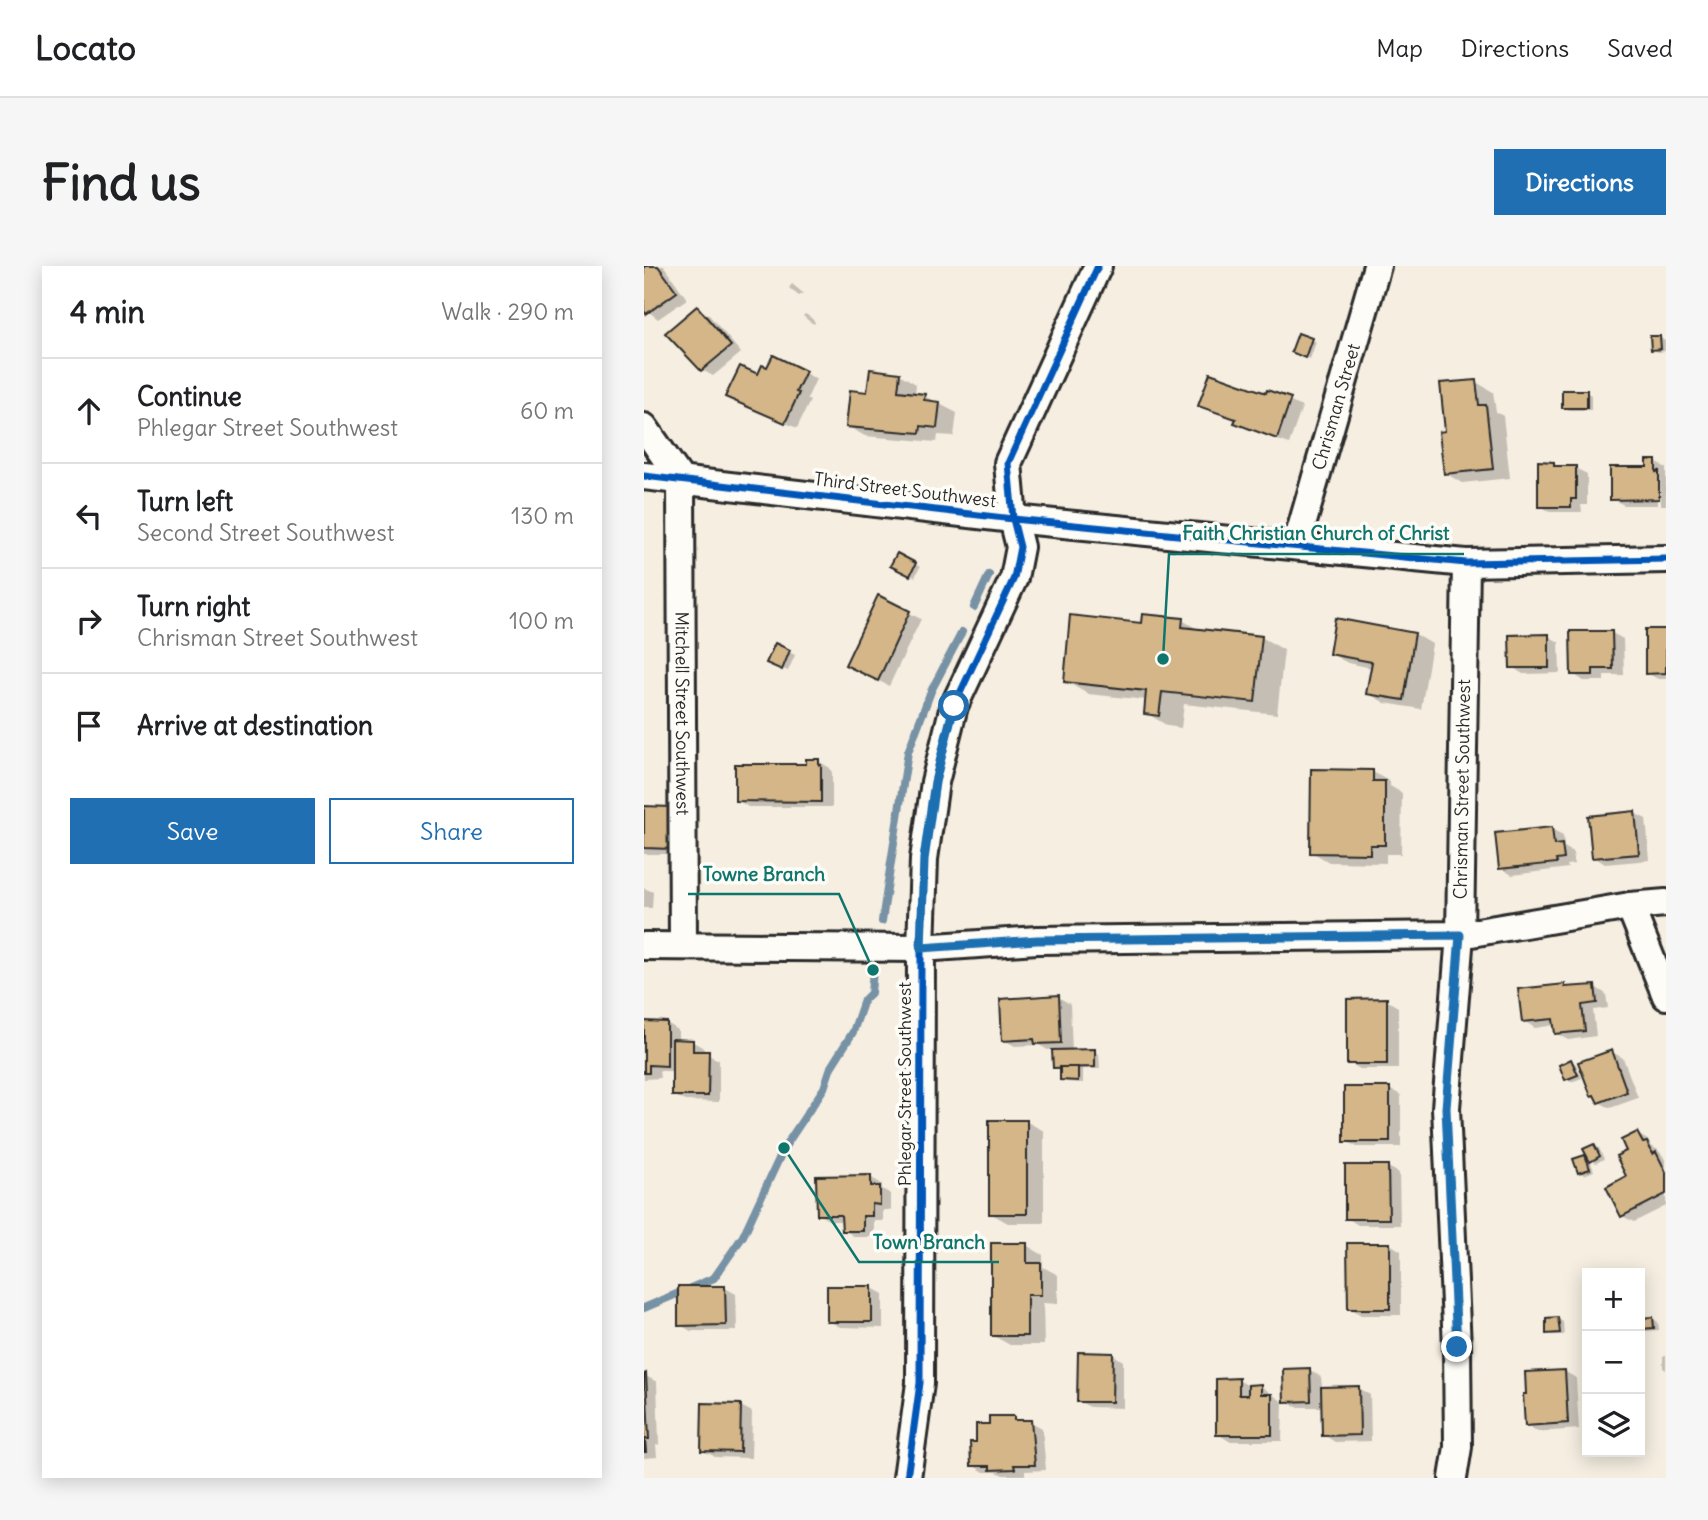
<!DOCTYPE html>
<html lang="en">
<head>
<meta charset="utf-8">
<style>
	body { margin:0; font-family:Delius,sans-serif; background:#f6f6f6; color:#202124 }
	.controls { position:absolute; right:21px; bottom:21px; display:grid; overflow:hidden; border-radius:0px; box-shadow:0 4px 18px #0003 }
	.controls button { width:63px; height:63px; display:grid; place-items:center; padding:0; border:0; border-bottom:2px solid #e0e0e0; background:#fff; color:#202124; font:35px sans-serif }
	.stop { position:absolute; width:21px; height:21px; margin:-16px; border:5px solid #1f6fb2; border-radius:50%; background:#fff }
	.stop.end { background:#1f6fb2; border-color:#fff; box-shadow:0 2px 7px #0008 }
	.list { margin:0; padding:0; list-style:none }
	h2 { display:flex; justify-content:space-between; align-items:center; height:91px; margin:0; padding:0 28px; font-size:30px }
	h2 small { font-size:23px; font-weight:400; color:#757577 }
	.list li { display:grid; grid-template-columns:46px 1fr auto; gap:21px; align-items:center; box-sizing:border-box; height:105px; padding:0 28px; border-top:2px solid #e0e0e0 }
	.list b { display:block; font-size:26px; white-space:nowrap }
	.list p { margin:0; font-size:23px; white-space:nowrap; color:#757577 }
	.list em { font-size:23px; font-style:normal; color:#757577 }
	.actions { display:flex; gap:14px; padding:21px 28px }
	.actions a { flex:1; padding:16px 0; border:2px solid #1f6fb2; border-radius:0px; text-align:center; font-size:24px; color:#1f6fb2 }
	.actions .main { background:#1f6fb2; color:#fff }
	.icon { flex:none; width:38px; height:38px; fill:none; stroke:currentColor; stroke-width:2; stroke-linecap:round; stroke-linejoin:round }
	.map { position:relative; flex:none; width:1022px; height:1212px; overflow:hidden; border-radius:0px }
	header { display:flex; align-items:center; gap:42px; box-sizing:border-box; height:98px; padding:0 35px; background:#fff; border-bottom:2px solid #e0e0e0 }
	header strong { font-size:33px }
	nav { display:flex; gap:38px; margin-inline-start:auto; font-size:24px }
	.intro { display:flex; align-items:center; justify-content:space-between; box-sizing:border-box; height:168px; padding:0 42px }
	h1 { margin:0; font-size:49px }
	.button { padding:18px 32px; border-radius:0px; background:#1f6fb2; color:#fff; font-size:24px; font-weight:700 }
	main { display:flex; gap:42px; padding:0 42px }
	aside { flex:1; background:#fff; border-radius:0px; box-shadow:0 4px 18px #0003 }
	.map>svg:first-child { display:block }
	.shadow { fill:#0003 }
	.lines { fill:none; stroke-linecap:round; stroke-linejoin:round }
	.stream { stroke:#7791a5; stroke-width:8 }
	.building { fill:#d4b688; stroke:#2b2b2b; stroke-width:2 }
	.minor-casing { stroke:#2b2b2b; stroke-width:32 }
	.minor { stroke:#fdfcf7; stroke-width:26 }
	.cycleway-casing { stroke:#fdfcf7; stroke-width:11 }
	.cycleway { stroke:#0057b8; stroke-width:7 }
	.route { stroke:#1f6fb2; stroke-width:9 }
	.labels { text-anchor:middle; stroke-width:7; stroke-linejoin:round; paint-order:stroke }
	.street-label { font-size:18px; fill:#2b2b2b; stroke:#fdfcf7 }
	.leader { fill:none; stroke:#0f766e; stroke-width:2.5 }
	.callout-dot { fill:#0f766e; stroke:#fdfcf7; stroke-width:2.5 }
	.callout-label { font-size:19px; text-anchor:middle; font-weight:bold; fill:#0f766e; stroke:#fdfcf7; stroke-width:7; stroke-linejoin:round; paint-order:stroke }
</style>
</head>
<body>
<header>
<strong>Locato</strong>
<nav><a>Map</a><a>Directions</a><a>Saved</a></nav>
</header>
<div class="intro"><h1>Find us</h1><a class="button">Directions</a></div>
<main>
<aside>
<h2>4 min<small>Walk · 290 m</small></h2>
<ul class="list">
<li><svg class="icon" aria-label="ahead" viewBox="0 0 24 24"><path d="M12 20V5M6 11l6-6 6 6"/></svg><div><b>Continue</b><p>Phlegar Street Southwest</p></div><em>60 m</em></li>
<li><svg class="icon" aria-label="left" viewBox="0 0 24 24"><path d="M17 20v-9H6M10 6l-5 5 5 5"/></svg><div><b>Turn left</b><p>Second Street Southwest</p></div><em>130 m</em></li>
<li><svg class="icon" aria-label="right" viewBox="0 0 24 24"><path d="M7 20v-9h11M14 6l5 5-5 5"/></svg><div><b>Turn right</b><p>Chrisman Street Southwest</p></div><em>100 m</em></li>
<li><svg class="icon" aria-label="arrive" viewBox="0 0 24 24"><path d="M6 21V4h12l-3 4 3 4H6"/></svg><div><b>Arrive at destination</b></div></li>
</ul>
<div class="actions"><a class="main">Save</a><a>Share</a></div>
</aside>
<div class="map">
<svg width="1022" height="1212" viewBox="0 0 1022 1212">
	<rect width="100%" height="100%" fill="#f5eee1"/>
	<filter id="ink" filterUnits="userSpaceOnUse"><feTurbulence type="fractalNoise" baseFrequency=".0143" numOctaves="2"/><feDisplacementMap in="SourceGraphic" scale="14" xChannelSelector="R" yChannelSelector="G"/><feConvolveMatrix kernelMatrix="1 2 1 2 8 2 1 2 1" color-interpolation-filters="sRGB"/></filter>
	<g filter="url(#ink)">
		<g class="shadow">
			<polygon points="0,0 20,0 43,33 14,53 0,42"/>
			<polygon points="148,18 159,27 155,30 145,22"/>
			<polygon points="54,42 65,49 97,87 69,110 58,104"/>
			<polygon points="161,48 166,51 171,56 170,58 165,55 159,50"/>
			<polygon points="1016,72 1021,75 1021,85 1014,86 1008,83"/>
			<polygon points="667,73 672,76 666,93 654,89"/>
			<polygon points="130,91 172,113 163,133 166,135 153,162 95,136 114,110 123,104"/>
			<polygon points="255,108 272,118 271,129 280,130 313,147 310,170 294,169 293,176 221,170 203,160 224,128"/>
			<polygon points="832,116 849,126 852,146 859,150 866,212 818,217 801,207 803,166"/>
			<polygon points="624,126 658,141 645,178 603,163 593,155 557,139 623,130"/>
			<polygon points="942,126 947,129 947,144 925,144 920,141"/>
			<polygon points="1011,195 1022,202 1022,239 1017,239 1016,206 1013,206 1013,239 980,239 968,233"/>
			<polygon points="909,197 916,202 931,202 943,208 943,239 937,239 938,246 907,246 896,240"/>
			<polygon points="253,289 276,301 271,311 248,299"/>
			<polygon points="235,332 277,353 245,420 215,405"/>
			<polygon points="538,354 557,365 617,371 640,384 633,448 540,438 537,462 524,460 502,447 503,434 444,428 421,415 499,359"/>
			<polygon points="692,354 771,368 788,378 777,443 741,437 724,427 728,402 704,397 687,388"/>
			<polygon points="1022,365 1022,413 1014,413 1003,407"/>
			<polygon points="968,367 979,373 980,409 960,409 960,415 940,415 929,408"/>
			<polygon points="904,370 915,376 916,407 879,408 868,401"/>
			<polygon points="132,380 151,389 144,405 130,399"/>
			<polygon points="174,495 186,502 188,507 188,541 104,541 93,534"/>
			<polygon points="729,506 746,516 746,520 758,527 757,588 742,588 742,597 685,596 668,586"/>
			<polygon points="0,542 38,588 0,588"/>
			<polygon points="990,547 1002,553 1006,594 961,598 950,591"/>
			<polygon points="907,563 919,569 920,581 929,586 930,598 923,599 924,602 868,609 857,602"/>
			<polygon points="0,622 9,626 8,642 0,642"/>
			<polygon points="920,720 924,722 951,721 962,728 964,742 949,744 952,770 924,774 912,767 911,759 891,762 880,755"/>
			<polygon points="414,731 426,738 428,785 450,785 455,788 456,803 439,803 439,817 423,816 418,813 416,803 411,800 410,783 404,784 395,779 371,780 360,774"/>
			<polygon points="742,734 754,741 754,803 716,803 705,797"/>
			<polygon points="0,757 23,757 34,764 34,775 49,776 60,782 60,787 75,794 75,836 41,835 29,829 29,805 15,805 16,812 0,813"/>
			<polygon points="968,786 979,792 994,832 966,842 955,836 953,831 949,828"/>
			<polygon points="927,795 932,798 938,812 927,816 922,813"/>
			<polygon points="745,823 757,829 757,881 713,881 702,875"/>
			<polygon points="383,856 400,865 400,957 364,957 346,947"/>
			<polygon points="993,868 1004,874 1007,880 1014,884 1022,894 1022,940 990,956 978,950 984,911 985,885"/>
			<polygon points="950,880 955,882 960,893 952,897 947,894"/>
			<polygon points="940,891 946,894 950,905 940,909 935,906"/>
			<polygon points="744,901 755,907 756,959 714,959 703,952"/>
			<polygon points="226,911 238,918 238,923 247,928 247,944 239,944 239,955 230,955 230,971 211,971 200,964 199,955 186,955 174,948"/>
			<polygon points="746,978 757,985 757,1049 717,1049 706,1042"/>
			<polygon points="382,979 399,989 399,1001 414,1009 414,1038 399,1037 400,1079 366,1079 348,1069"/>
			<polygon points="81,1022 92,1028 93,1065 47,1065 36,1059"/>
			<polygon points="228,1022 239,1028 239,1062 196,1061 185,1055"/>
			<polygon points="914,1053 919,1056 920,1069 909,1069 904,1067"/>
			<polygon points="1009,1053 1014,1056 1015,1064 1002,1065 997,1062 996,1054"/>
			<polygon points="468,1088 479,1095 479,1142 446,1141 434,1135"/>
			<polygon points="1019,1090 1022,1090 1022,1104 1019,1102"/>
			<polygon points="666,1104 677,1111 678,1122 714,1122 726,1129 727,1175 691,1176 680,1169 679,1141 653,1141 641,1135"/>
			<polygon points="920,1105 932,1112 935,1163 894,1166 883,1159"/>
			<polygon points="0,1109 13,1116 15,1179 12,1179 13,1191 0,1192"/>
			<polygon points="594,1114 605,1120 617,1120 639,1136 638,1175 585,1175 574,1168"/>
			<polygon points="97,1140 108,1146 107,1192 71,1191 59,1184"/>
			<polygon points="370,1152 377,1156 387,1156 398,1162 402,1204 381,1205 381,1209 359,1209 353,1206 340,1206 328,1199 334,1178 346,1160"/>
		</g>
		<g class="lines">
			<g class="stream">
				<polyline points="330,341 345,309"/>
				<polyline points="238,655 264,486 287,425 318,366"/>
				<polyline points="0,1042 70,1012 99,970 140,882 180,822 187,801 209,766 220,734 227,727 229,704"/>
			</g>
		</g>
		<g class="building">
			<polygon points="0,0 14,0 33,26 2,48 0,45"/>
			<polygon points="53,40 87,80 57,105 21,67"/>
			<polygon points="654,67 668,72 661,92 647,86"/>
			<polygon points="1006,70 1016,70 1017,83 1007,84"/>
			<polygon points="129,89 162,105 152,126 155,127 141,157 81,131 96,100 114,108 118,99 123,101"/>
			<polygon points="226,103 256,107 254,125 281,128 280,134 296,136 293,162 277,160 276,167 202,161 206,124 223,126"/>
			<polygon points="566,107 622,127 623,124 647,132 633,173 590,157 592,153 554,140"/>
			<polygon points="832,114 835,139 842,139 849,203 800,208 795,166 801,165 796,117"/>
			<rect x="918" y="124" width="25" height="18"/>
			<polygon points="1003,194 1012,194 1012,206 1015,205 1015,233 966,234 966,201 1003,201"/>
			<polygon points="894,195 910,196 910,200 932,200 932,233 927,233 927,241 894,241"/>
			<polygon points="253,287 272,297 266,310 246,300"/>
			<polygon points="234,329 266,345 234,415 201,399"/>
			<polygon points="498,348 539,352 538,361 618,370 611,436 518,426 515,450 500,448 502,425 420,416 426,349 497,357"/>
			<polygon points="691,352 771,367 760,434 722,428 728,396 685,388"/>
			<polygon points="1001,363 1022,363 1022,407 1001,408"/>
			<polygon points="926,365 968,365 969,403 949,403 949,409 927,409"/>
			<polygon points="905,368 905,402 866,402 865,369"/>
			<polygon points="131,377 146,384 138,404 122,397"/>
			<polygon points="162,493 175,493 175,499 177,499 177,536 91,535 91,498 162,498"/>
			<polygon points="667,503 729,504 729,515 741,515 741,579 726,579 726,588 666,587"/>
			<polygon points="0,540 27,541 27,583 0,582"/>
			<polygon points="991,545 995,588 948,592 944,550"/>
			<polygon points="908,561 910,579 918,578 920,593 912,594 913,597 855,603 851,567"/>
			<polygon points="921,718 921,721 951,719 953,737 938,739 941,765 911,768 909,753 878,756 874,723"/>
			<polygon points="415,729 417,777 391,778 390,773 358,775 356,733"/>
			<polygon points="743,732 743,798 703,798 703,733"/>
			<polygon points="0,755 23,756 23,800 5,799 5,807 0,807"/>
			<polygon points="28,773 49,774 49,785 65,785 64,830 28,830"/>
			<polygon points="451,783 451,801 409,802 408,784"/>
			<polygon points="968,784 983,826 954,837 950,829 947,830 934,796"/>
			<polygon points="927,793 934,809 921,814 915,799"/>
			<polygon points="416,801 434,801 434,815 416,814"/>
			<rect x="700" y="821" width="46" height="55"/>
			<rect x="345" y="854" width="38" height="94"/>
			<polygon points="993,866 999,877 1003,876 1009,888 1012,886 1022,906 1022,928 977,951 962,921 982,910 972,890 982,885 977,874"/>
			<polygon points="950,878 956,890 946,896 939,883"/>
			<polygon points="941,889 946,903 934,907 929,893"/>
			<polygon points="701,899 744,899 745,953 701,953"/>
			<polygon points="227,909 227,920 236,920 236,939 228,938 228,950 219,950 219,965 198,965 197,949 173,949 172,910"/>
			<polygon points="347,977 383,977 383,997 397,997 397,1029 383,1029 383,1070 347,1070"/>
			<polygon points="703,977 746,977 746,1043 704,1043"/>
			<polygon points="34,1020 81,1020 82,1059 34,1060"/>
			<rect x="183" y="1020" width="45" height="36"/>
			<polygon points="914,1051 916,1067 902,1068 902,1052"/>
			<polygon points="1009,1051 1010,1062 996,1063 996,1052"/>
			<polygon points="434,1086 469,1087 468,1136 433,1136"/>
			<polygon points="666,1102 667,1135 640,1136 639,1103"/>
			<polygon points="921,1104 924,1157 881,1160 879,1128 882,1128 881,1106"/>
			<polygon points="2,1107 5,1173 1,1173 2,1186 0,1186 0,1108"/>
			<polygon points="595,1112 595,1129 604,1129 604,1119 617,1118 617,1128 628,1128 628,1169 572,1169 572,1113"/>
			<polygon points="715,1120 716,1169 678,1170 677,1121"/>
			<polygon points="58,1137 97,1138 96,1186 57,1185"/>
			<polygon points="345,1150 370,1150 370,1154 387,1154 391,1199 370,1199 371,1203 346,1204 346,1200 327,1200 326,1176 332,1176 332,1158 345,1158"/>
		</g>
		<g class="lines">
			<defs>
				<g id="minor">
					<path id="s1" d="M0 161 37 214 39 679"/>
					<polyline points="0,210 369,253 822,297 1022,293"/>
					<path id="s2" d="M652 280 733 0"/>
					<polyline points="986,640 1022,730"/>
					<polyline points="0,680 277,682 393,674 816,669 986,640 1022,637"/>
					<polyline points="263,1212 276,1117 277,682 280,593 291,516 310,440 370,312 376,281 369,253 364,197 454,0"/>
					<path id="s3" d="M809 1212 814 1181 813 1081 802 842 816 669 822 297"/>
				</g>
			</defs>
			<use href="#minor" class="minor-casing"/>
			<use href="#minor" class="minor"/>
			<defs>
				<g id="cycleway">
					<polyline points="0,210 369,253 822,297 1022,293"/>
					<polyline points="263,1212 276,1117 277,682 280,593 291,516 310,440 370,312 376,281 369,253 364,197 454,0"/>
				</g>
			</defs>
			<use href="#cycleway" class="cycleway-casing"/>
			<use href="#cycleway" class="cycleway"/>
		</g>
	</g>
	<g class="lines" filter="url(#ink)">
		<polyline class="route" points="310,440 291,516 280,593 277,682 393,674 816,669 802,842 813,1081"/>
	</g>
	<g class="labels">
		<g class="street-label">
			<text dy="6" stroke="none"><textPath href="#s2" startOffset="145">Chrisman Street</textPath></text>
			<text transform="translate(261 224) rotate(7)" y="6">Third Street Southwest</text>
			<text dy="6" stroke="none"><textPath href="#s1" startOffset="298">Mitchell Street Southwest</textPath></text>
			<text dy="6" stroke="none"><textPath href="#s3" startOffset="690">Chrisman Street Southwest</textPath></text>
			<text transform="translate(261 818) rotate(-90)" y="6">Phlegar Street Southwest</text>
		</g>
	</g>
	<path class="leader" d="M519 393L525 288H820M229 704L195 628H44M140 882L215 996H355"/>
	<g class="callout-dot">
		<circle cx="519" cy="393" r="7"/>
		<circle cx="229" cy="704" r="7"/>
		<circle cx="140" cy="882" r="7"/>
	</g>
	<g class="callout-label">
		<text x="672" y="274">Faith Christian Church of Christ</text>
		<text x="120" y="615">Towne Branch</text>
		<text x="285" y="983">Town Branch</text>
	</g>
</svg>
<div class="controls">
<button>+</button>
<button>−</button>
<button><svg class="icon" aria-label="layers" viewBox="0 0 24 24"><path d="M12 4l9 5-9 5-9-5zM3 14l9 5 9-5"/></svg></button>
</div>
<div class="stop" style="left:310px;top:440px"></div>
<div class="stop end" style="left:813px;top:1081px"></div>
</div>
</main>
</body>
</html>
